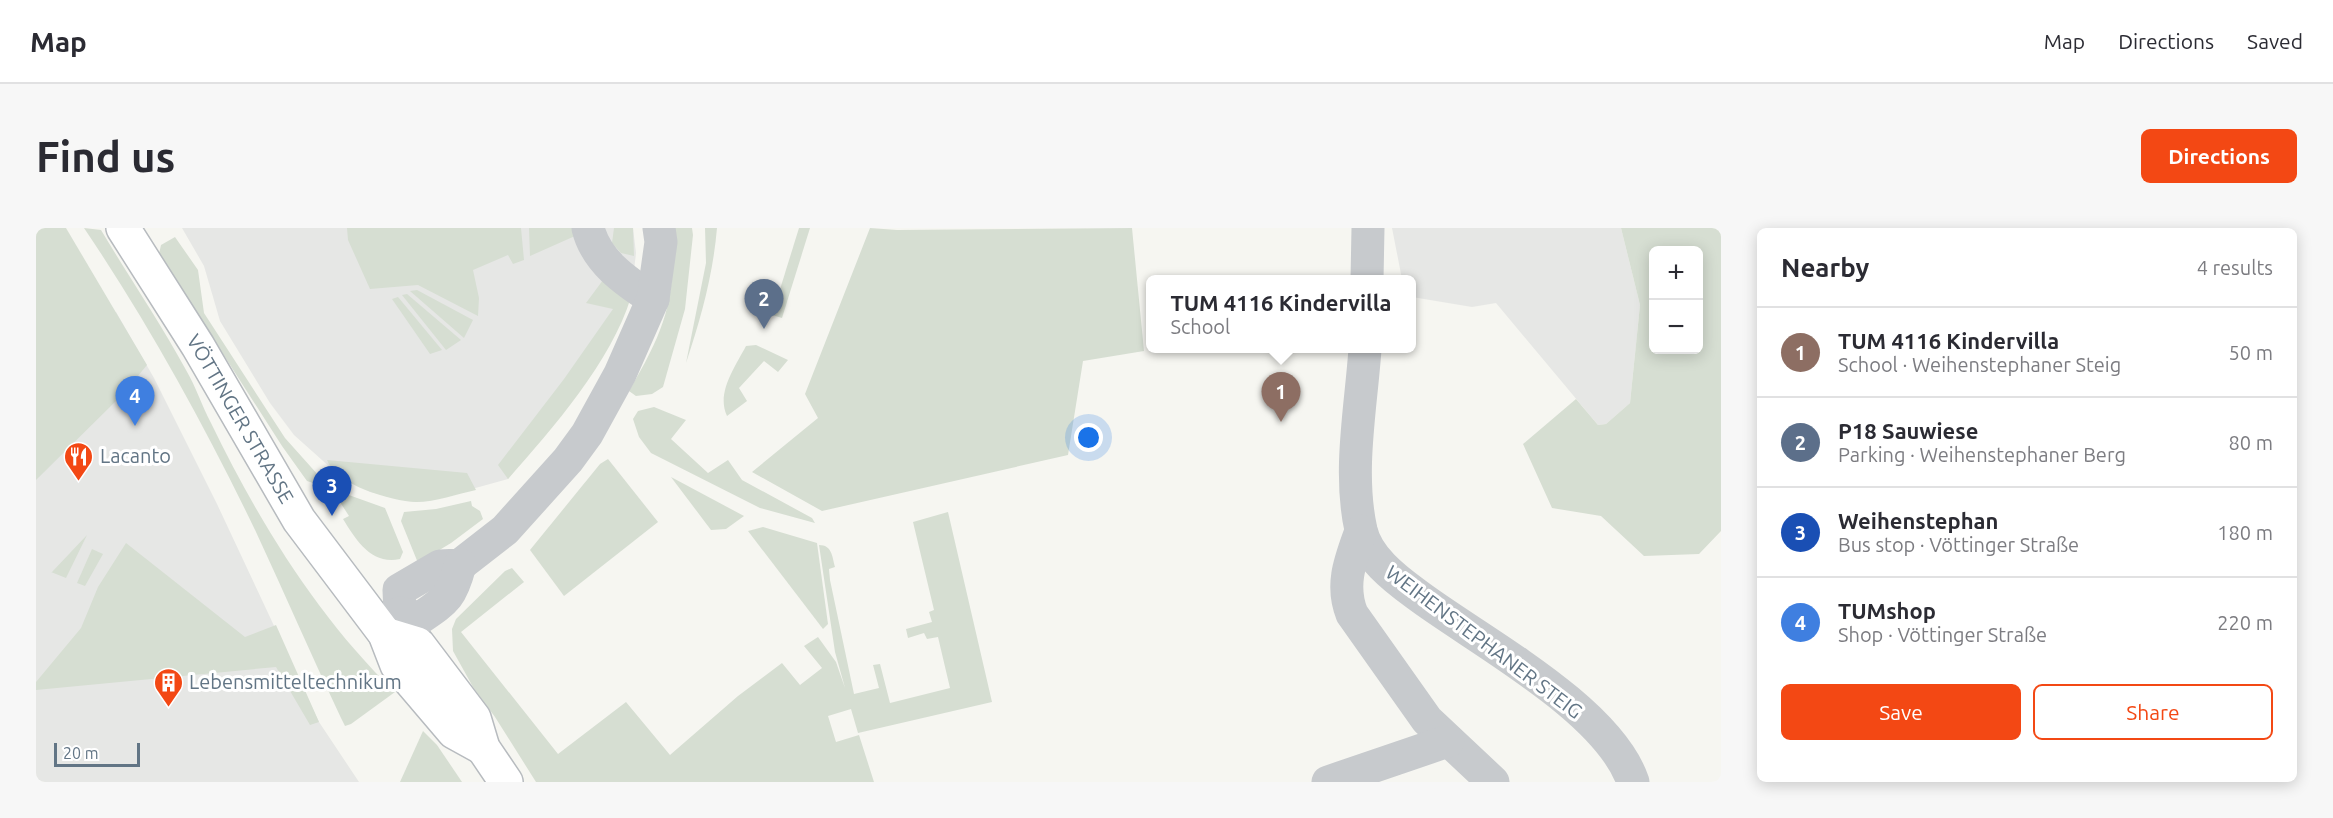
<!DOCTYPE html>
<html lang="en">
<head>
<meta charset="utf-8">
<style>
	body { margin:0; font-family:Ubuntu,sans-serif; background:#f7f7f7; color:#2b2b33 }
	.controls { position:absolute; right:18px; top:18px; display:grid; overflow:hidden; border-radius:9px; box-shadow:0 3px 15px #0003 }
	.controls button { width:54px; height:54px; display:grid; place-items:center; padding:0; border:0; border-bottom:2px solid #e1e1e2; background:#fff; color:#2b2b33; font:30px sans-serif }
	.scale { position:absolute; left:18px; bottom:15px; width:86px; box-sizing:border-box; padding-left:6px; border:3px solid #627585; border-top:0; font-size:16px; line-height:21px; white-space:nowrap; color:#627585; -webkit-text-stroke:4px #fff; paint-order:stroke }
	.you { position:absolute; left:1053px; top:210px; width:21px; height:21px; margin:-15px; border:4px solid #fff; border-radius:50%; background:#1a73e8; box-shadow:0 0 0 9px #1a73e833 }
	.badge { display:grid; place-items:center; width:39px; height:39px; border-radius:50%; background:#f34814; color:#fff; font-size:20px; font-weight:700 }
	.pin { position:absolute; translate:-50% -50px; filter:drop-shadow(0 2px 3px #0008) }
	.pin::after { content:''; position:absolute; top:32px; width:21px; height:18px; background:inherit; clip-path:polygon(0 0,100% 0,50% 100%) }
	.popup { position:absolute; left:1110px; top:47px; width:270px; height:78px; box-sizing:border-box; display:grid; place-content:center; border-radius:9px; background:#fff; filter:drop-shadow(0 2px 4px #0005); font-size:20px; white-space:nowrap; color:#7c7c81 }
	.popup b { font-size:22px; color:#2b2b33 }
	.popup::after { content:''; position:absolute; left:50%; top:100%; margin-left:-12px; border:12px solid transparent; border-top-color:#fff }
	.list { margin:0; padding:0; list-style:none }
	h2 { display:flex; justify-content:space-between; align-items:center; height:78px; margin:0; padding:0 24px; font-size:26px }
	h2 small { font-size:20px; font-weight:400; color:#7c7c81 }
	.list li { display:grid; grid-template-columns:39px 1fr auto; gap:18px; align-items:center; box-sizing:border-box; height:90px; padding:0 24px; border-top:2px solid #e1e1e2 }
	.list b { display:block; font-size:22px; white-space:nowrap }
	.list p { margin:0; font-size:20px; white-space:nowrap; color:#7c7c81 }
	.list em { font-size:20px; font-style:normal; color:#7c7c81 }
	.actions { display:flex; gap:12px; padding:18px 24px }
	.actions a { flex:1; padding:14px 0; border:2px solid #f34814; border-radius:9px; text-align:center; font-size:21px; color:#f34814 }
	.actions .main { background:#f34814; color:#fff }
	.map { position:relative; flex:none; width:1685px; height:554px; overflow:hidden; border-radius:9px }
	header { display:flex; align-items:center; gap:36px; box-sizing:border-box; height:84px; padding:0 30px; background:#fff; border-bottom:2px solid #e1e1e2 }
	header strong { font-size:28px }
	nav { display:flex; gap:33px; margin-inline-start:auto; font-size:21px }
	.intro { display:flex; align-items:center; justify-content:space-between; box-sizing:border-box; height:144px; padding:0 36px }
	h1 { margin:0; font-size:42px }
	.button { padding:15px 27px; border-radius:9px; background:#f34814; color:#fff; font-size:21px; font-weight:700 }
	main { display:flex; gap:36px; padding:0 36px }
	aside { flex:1; background:#fff; border-radius:9px; box-shadow:0 3px 15px #0003 }
	.map>svg:first-child { display:block }
	.built { fill:#e6e7e5 }
	.green { fill:#d6ded2; fill-rule:evenodd }
	.lines { fill:none; stroke-linecap:round; stroke-linejoin:round }
	.major-casing { stroke:#b7bbbf; stroke-width:36 }
	.minor { stroke:#c7cacd; stroke-width:33 }
	.major { stroke:#fff; stroke-width:33 }
	.labels { text-anchor:middle; stroke-width:6; stroke-linejoin:round; paint-order:stroke }
	.street-label { font-size:20px; fill:#627585; stroke:#fff }
	.poi-label { font-size:20px; fill:#627585; stroke:#fff; text-anchor:start }
</style>
</head>
<body>
<header>
<strong>Map</strong>
<nav><a>Map</a><a>Directions</a><a>Saved</a></nav>
</header>
<div class="intro"><h1>Find us</h1><a class="button">Directions</a></div>
<main>
<div class="map">
<svg width="1685" height="554" viewBox="0 0 1685 554">
	<rect width="100%" height="100%" fill="#f6f6f1"/>
	<g class="built">
		<polygon points="146,0 597,0 600,25 595,69 579,106 545,159 472,251 396,272 380,274 334,264 305,249 258,207 234,175 184,93 168,38"/>
		<polygon points="1356,0 1585,0 1604,77 1594,175 1570,196 1562,197 1460,75 1436,79 1376,69 1376,52 1366,51"/>
		<polygon points="80,84 118,150 181,276 283,494 323,554 0,554 0,197"/>
	</g>
	<g class="green">
		<polygon points="0,0 30,0 111,137 86,167 0,252"/>
		<path d="M48 0 65 2C93 49 124 94 150 142 160 159 166 178 175 195 222 292 281 389 359 464L315 496 309 498 305 490C276 429 249 366 220 304 170 200 113 96 48 0Z"/>
		<polygon points="311,0 485,0 488,32 477,36 472,27 437,42 443,70 442,88 382,57 334,61 312,12"/>
		<polygon points="493,0 538,0 539,8 494,28"/>
		<polygon points="578,0 597,0 598,28 585,25 576,15"/>
		<path d="M637 0H656L657 7 649 81 627 159 616 166 600 168 593 163C630 100 639 73 637 0Z"/>
		<path d="M669 0H681C677 47 665 90 650 135L670 35Z"/>
		<polygon points="763,0 774,0 746,90 736,87"/>
		<polygon points="834,0 861,2 1096,0 1108,123 1047,133 1032,227 786,283 716,244 782,190 769,166"/>
		<path d="M1585 0H1685V303L1663 326 1608 328 1565 288 1516 280 1487 216 1540 171 1562 197 1570 196 1594 175 1604 77ZM1618 22H1662V122H1618Z"/>
		<path d="M139 9 162 42 168 85 249 210 283 248 310 266 349 280 367 324 364 331C335 337 320 312 307 291L313 288 302 271 295 274 283 257 271 253 246 218 123 26 125 17Z"/>
		<path d="M567 52 595 69C575 134 517 200 472 251L462 237 528 151 577 81 550 75Z"/>
		<polygon points="381,62 437,92 428,110 374,63"/>
		<polygon points="371,66 425,112 410,122 366,67"/>
		<polygon points="362,69 406,122 394,126 356,71"/>
		<path d="M720 117 752 132 742 144 728 133 703 160 711 173 691 188C680 165 699 139 710 118Z"/>
		<polygon points="618,179 650,192 635,211 672,245 692,232 706,252 776,290 779,295 724,280 615,225 603,209 597,191 602,183"/>
		<polygon points="572,231 622,294 528,368 494,322 564,236"/>
		<path d="M291 232 431 245 440 262C421 266 400 274 380 274 355 273 300 257 291 232Z"/>
		<polygon points="635,249 708,288 690,301 675,302"/>
		<polygon points="435,273 436,278 444,283 447,291 415,315 382,335 365,293 368,284 400,281"/>
		<path d="M912 284 956 474 822 505 815 481 792 488 800 514 823 507 838 554H500L459 489 437 459 417 423 416 401 420 391 469 343 476 340 488 354 425 404 522 526 590 474 634 527 702 468 746 435 764 457 786 440 768 418 782 409 800 434 809 460 799 424 783 317C796 317 796 328 799 339L793 341 794 352 818 466 843 460 837 437 844 436 854 475 914 460 902 409 891 411 888 405 872 410 870 401 896 394 893 384 898 382 877 294Z"/>
		<polygon points="727,299 781,315 792,396 787,401 712,303"/>
		<polygon points="51,307 30,350 15,344 16,344"/>
		<polygon points="90,315 209,409 240,397 283,494 274,497 240,439 0,462 0,454 45,400 62,359"/>
		<polygon points="56,321 67,326 49,358 41,355"/>
		<polygon points="387,503 401,517 426,554 364,554"/>
	</g>
	<g class="lines">
		<defs>
			<g id="major">
				<path id="s1" d="M87 0 162 118 263 292 349 406 361 437 418 504 447 520"/>
				<polyline points="349,406 382,416 438,490 447,520 470,554"/>
			</g>
		</defs>
		<use href="#major" class="major-casing"/>
		<g class="minor">
			<path d="M552 0C560 33 589 53 617 71"/>
			<polyline points="1331,52 1332,0"/>
			<path d="M1329 121C1325 179 1312 244 1325 302 1331 329 1358 350 1380 366 1441 412 1572 480 1597 554"/>
			<path d="M1325 303C1315 331 1304 356 1316 386L1391 492 1457 554"/>
			<polyline points="364,385 363,362 404,338 424,337 469,302 532,232 551,206 584,146 617,71 625,14 623,0"/>
			<path d="M364 385 384 390C411 372 416 368 424 337"/>
			<polyline points="1292,554 1412,513"/>
		</g>
		<use href="#major" class="major"/>
	</g>
	<defs>
		<symbol id="restaurant-pin" viewBox="-11 -11 22 30"><path d="M0 17L-7.5 6A9.5 9.5 0 1 1 7.5 6Z" fill="#f34814" stroke="#fff"/><path d="M-5-6h1v4h1v-4h1v4h1v-4h1v5L-1.5 .5V6h-2V.5L-5-1ZM5-6V6H3V1.5H1.5Q1.5-4 5-6Z" fill="#fff"/></symbol>
		<symbol id="building-pin" viewBox="-11 -11 22 30"><path d="M0 17L-7.5 6A9.5 9.5 0 1 1 7.5 6Z" fill="#f34814" stroke="#fff"/><path d="M-4-6H4V6H1V3H-1V6H-4ZM-2.5-4.3h1.7v1.8h-1.7ZM.8-4.3h1.7v1.8H.8ZM-2.5-1h1.7V.8h-1.7ZM.8-1h1.7V.8H.8Z" fill="#fff"/></symbol>
	</defs>
	<g fill-rule="evenodd">
		<use href="#restaurant-pin" x="26" y="212" width="33" height="45"/>
		<use href="#building-pin" x="116" y="438" width="33" height="45"/>
	</g>
	<g class="labels">
		<g class="street-label">
			<text dy="7" stroke="none"><textPath href="#s1" startOffset="224">VÖTTINGER STRASSE</textPath></text>
			<text transform="translate(1448 414) rotate(37)" y="7">WEIHENSTEPHANER STEIG</text>
		</g>
		<g class="poi-label">
			<text x="64" y="235">Lacanto</text>
			<text x="153" y="461">Lebensmitteltechnikum</text>
		</g>
	</g>
</svg>
<div class="controls">
<button>+</button>
<button>−</button>
</div>
<div class="scale">20 m</div>
<div class="you"></div>
<div class="pin badge" style="left:1245px;top:194px;background:#8d6e63">1</div>
<div class="popup"><b>TUM 4116 Kindervilla</b>School</div>
<div class="pin badge" style="left:728px;top:101px;background:#5c6f8a">2</div>
<div class="pin badge" style="left:296px;top:288px;background:#1a4fb4">3</div>
<div class="pin badge" style="left:99px;top:198px;background:#3f7fe0">4</div>
</div>
<aside>
<h2>Nearby<small>4 results</small></h2>
<ul class="list">
<li><span class="badge" style="background:#8d6e63">1</span><div><b>TUM 4116 Kindervilla</b><p>School · Weihenstephaner Steig</p></div><em>50 m</em></li>
<li><span class="badge" style="background:#5c6f8a">2</span><div><b>P18 Sauwiese</b><p>Parking · Weihenstephaner Berg</p></div><em>80 m</em></li>
<li><span class="badge" style="background:#1a4fb4">3</span><div><b>Weihenstephan</b><p>Bus stop · Vöttinger Straße</p></div><em>180 m</em></li>
<li><span class="badge" style="background:#3f7fe0">4</span><div><b>TUMshop</b><p>Shop · Vöttinger Straße</p></div><em>220 m</em></li>
</ul>
<div class="actions"><a class="main">Save</a><a>Share</a></div>
</aside>
</main>
</body>
</html>
